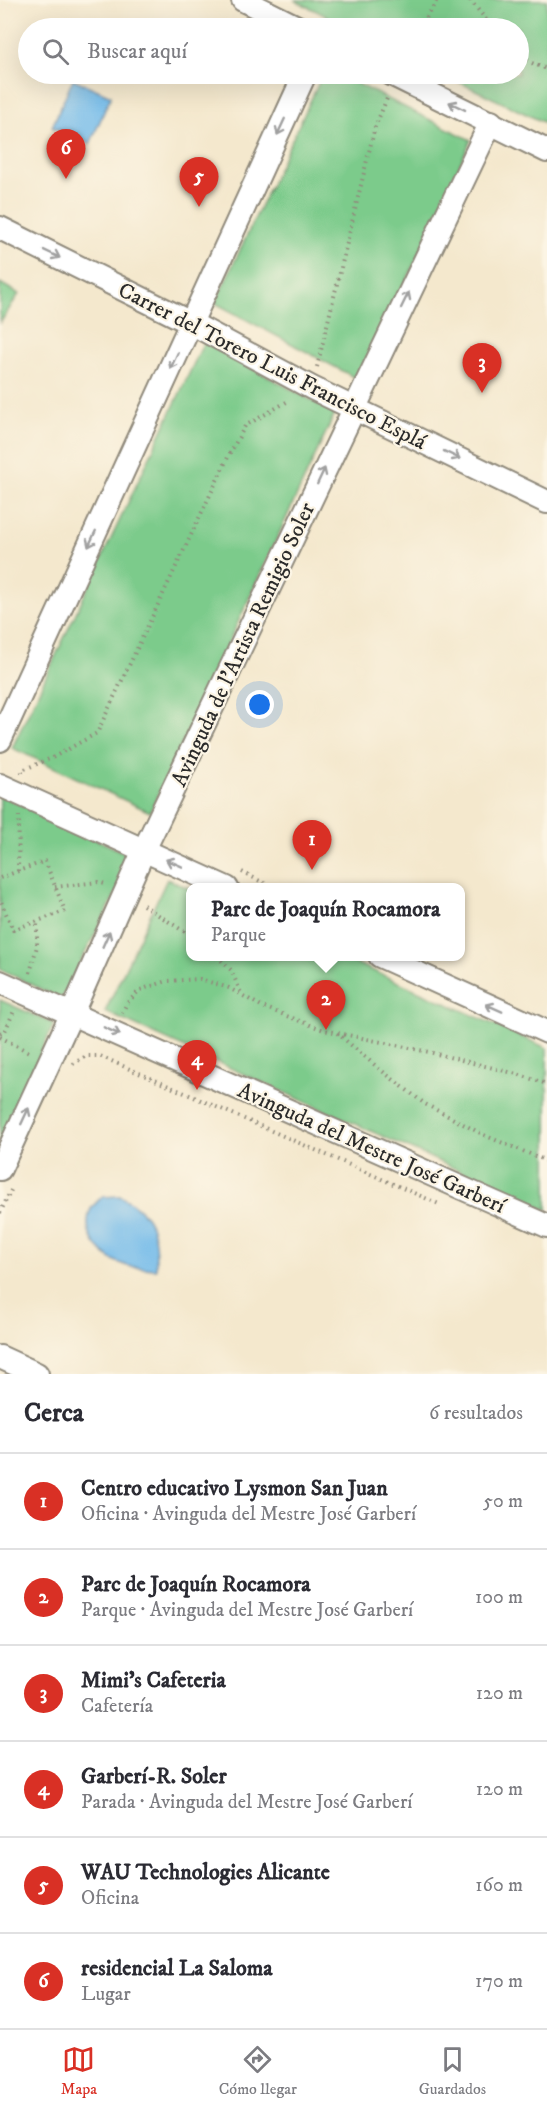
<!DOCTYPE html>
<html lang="es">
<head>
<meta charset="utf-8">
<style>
	body { margin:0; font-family:"IM FELL DW Pica",serif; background:#f7f7f7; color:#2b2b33 }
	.you { position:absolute; left:260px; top:705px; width:21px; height:21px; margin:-15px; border:4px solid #fff; border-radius:50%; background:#1a73e8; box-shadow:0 0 0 9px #1a73e833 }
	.badge { display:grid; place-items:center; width:39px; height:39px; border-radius:50%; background:#d93025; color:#fff; font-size:20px; font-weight:700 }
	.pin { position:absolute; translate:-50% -50px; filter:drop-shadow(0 2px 3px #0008) }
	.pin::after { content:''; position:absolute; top:32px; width:21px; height:18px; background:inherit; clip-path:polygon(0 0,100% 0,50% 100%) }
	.popup { position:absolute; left:186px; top:883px; width:279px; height:78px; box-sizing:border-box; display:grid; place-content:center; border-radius:12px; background:#fff; filter:drop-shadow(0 2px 4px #0005); font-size:20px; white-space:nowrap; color:#7c7c81 }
	.popup b { font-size:22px; color:#2b2b33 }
	.popup::after { content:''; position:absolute; left:50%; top:100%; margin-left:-12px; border:12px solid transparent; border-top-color:#fff }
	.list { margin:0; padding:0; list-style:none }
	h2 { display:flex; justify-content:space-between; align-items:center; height:78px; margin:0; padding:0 24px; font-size:26px }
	h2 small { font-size:20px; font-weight:400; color:#7c7c81 }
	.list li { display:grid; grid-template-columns:39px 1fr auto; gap:18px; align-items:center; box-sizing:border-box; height:96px; padding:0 24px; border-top:2px solid #e1e1e2 }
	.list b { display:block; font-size:22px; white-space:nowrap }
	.list p { margin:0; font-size:20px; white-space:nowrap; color:#7c7c81 }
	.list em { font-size:20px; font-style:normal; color:#7c7c81 }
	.icon { flex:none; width:33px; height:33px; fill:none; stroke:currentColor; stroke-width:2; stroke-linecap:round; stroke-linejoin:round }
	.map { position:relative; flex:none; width:547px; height:1374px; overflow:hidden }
	.search { position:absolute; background:#fff; box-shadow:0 6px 24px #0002; left:18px; right:18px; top:18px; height:66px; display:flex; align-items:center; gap:15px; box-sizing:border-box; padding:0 21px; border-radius:33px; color:#7c7c81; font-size:22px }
	.sheet { height:654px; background:#fff }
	nav { display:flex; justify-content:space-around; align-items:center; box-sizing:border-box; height:84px; border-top:2px solid #e1e1e2; background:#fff; font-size:16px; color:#7c7c81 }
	nav a { display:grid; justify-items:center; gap:3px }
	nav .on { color:#d93025 }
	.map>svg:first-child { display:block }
	.green { fill:#7ccb8b; stroke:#547b5b; stroke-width:1.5 }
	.water { fill:#71baea; stroke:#4e728a; stroke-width:1.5 }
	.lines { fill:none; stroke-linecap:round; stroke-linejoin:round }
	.minor-casing { stroke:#908a7c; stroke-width:26 }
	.path { stroke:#908a7c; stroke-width:4; stroke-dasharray:1.5 4.5; stroke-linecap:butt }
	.minor { stroke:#fff; stroke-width:22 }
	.oneway { stroke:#a0a0a0 }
	.labels { text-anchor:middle; stroke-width:4.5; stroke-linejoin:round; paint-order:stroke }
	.street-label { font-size:22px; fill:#2b2b2b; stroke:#fcf5e5 }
</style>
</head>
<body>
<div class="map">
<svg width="547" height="1374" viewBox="0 0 547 1374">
	<rect width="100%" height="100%" fill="#fcf5e5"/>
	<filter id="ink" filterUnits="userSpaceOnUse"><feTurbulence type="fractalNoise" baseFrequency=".0167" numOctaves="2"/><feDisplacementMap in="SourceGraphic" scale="12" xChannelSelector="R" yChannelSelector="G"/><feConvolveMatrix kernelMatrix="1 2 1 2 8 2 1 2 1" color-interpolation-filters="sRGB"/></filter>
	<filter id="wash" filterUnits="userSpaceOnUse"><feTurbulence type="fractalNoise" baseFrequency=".008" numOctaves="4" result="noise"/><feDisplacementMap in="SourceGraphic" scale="24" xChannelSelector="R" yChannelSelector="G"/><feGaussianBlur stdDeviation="1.35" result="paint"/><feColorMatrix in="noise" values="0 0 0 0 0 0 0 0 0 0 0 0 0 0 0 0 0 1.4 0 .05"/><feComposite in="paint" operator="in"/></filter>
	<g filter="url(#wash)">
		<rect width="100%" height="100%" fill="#f4e8cd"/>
		<g class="green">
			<polygon points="294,0 547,0 547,124 442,74 518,74 518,28 351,28"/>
			<polygon points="323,74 338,74 471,140 361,381 215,303"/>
			<polygon points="0,283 19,294 0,323"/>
			<polygon points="204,342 335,413 150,812 12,748"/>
			<polygon points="0,795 132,856 119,888 61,999 0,969"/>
			<polygon points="167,879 191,889 191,956 342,957 547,1048 547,1210 105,1012"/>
			<polygon points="0,1000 54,1024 0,1143"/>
		</g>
		<g class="water">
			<polygon points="73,79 111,96 90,144 52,127"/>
			<path d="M120 1196C154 1214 156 1231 156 1269 147 1268 137 1268 128 1266 104 1260 81 1237 90 1211 92 1206 98 1201 102 1197Z"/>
		</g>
	</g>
	<g filter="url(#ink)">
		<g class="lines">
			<defs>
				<g id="minor">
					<polyline points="243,0 299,28"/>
					<polyline points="391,74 547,151"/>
					<polyline points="0,228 191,323 312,388 547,502"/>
					<polyline points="0,740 305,74"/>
					<polyline points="0,785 227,888"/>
					<polyline points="380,956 547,1032"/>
					<polyline points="0,982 547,1226"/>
					<polyline points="0,1169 72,1013 144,850 491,122"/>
					<polyline points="0,1357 37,1374"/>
				</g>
			</defs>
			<use href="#minor" class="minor-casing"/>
			<g class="path">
				<polyline points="470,0 493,28"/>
				<polyline points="420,28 437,0"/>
				<polyline points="518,52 529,62 547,69"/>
				<polyline points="317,367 375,127 388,96"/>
				<polyline points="22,773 22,770 52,758 97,733 230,453 245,426 290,400"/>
				<polyline points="18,871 19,816"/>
				<polyline points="242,872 274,888"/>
				<polyline points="0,878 45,861 65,911 13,930 0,899"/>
				<polyline points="55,887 98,882 105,884"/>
				<polyline points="143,905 191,936"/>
				<polyline points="217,956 231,970 241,993"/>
				<polyline points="30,973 37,946 37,921"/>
				<polyline points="122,1013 127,1003 140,990 167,981 200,979 229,988 263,1007 324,1030 429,1052 517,1074 547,1084"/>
				<polyline points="0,1033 5,1031 14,1011"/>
				<polyline points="337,1033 377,1067 425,1104 486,1136 547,1161"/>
				<polyline points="0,1037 31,1053"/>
				<polyline points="73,1064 86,1056 100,1056 439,1204"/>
				<polyline points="0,1213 12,1188"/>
			</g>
			<use href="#minor" class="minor"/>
		</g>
		<defs><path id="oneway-shaft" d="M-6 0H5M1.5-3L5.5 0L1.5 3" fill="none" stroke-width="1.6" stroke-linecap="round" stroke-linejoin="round" transform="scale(1.5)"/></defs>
		<g class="oneway">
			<use href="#oneway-shaft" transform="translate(457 106) rotate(-154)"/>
			<use href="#oneway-shaft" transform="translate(281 127) rotate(115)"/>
			<use href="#oneway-shaft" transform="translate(52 254) rotate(26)"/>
			<use href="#oneway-shaft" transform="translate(405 300) rotate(-64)"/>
			<use href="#oneway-shaft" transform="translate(174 361) rotate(115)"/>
			<use href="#oneway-shaft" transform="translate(452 455) rotate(26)"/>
			<use href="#oneway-shaft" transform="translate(321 476) rotate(-65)"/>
			<use href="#oneway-shaft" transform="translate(92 539) rotate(115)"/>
			<use href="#oneway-shaft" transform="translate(174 863) rotate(-156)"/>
			<use href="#oneway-shaft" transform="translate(106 939) rotate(-66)"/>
			<use href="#oneway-shaft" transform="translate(494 1008) rotate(-156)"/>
			<use href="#oneway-shaft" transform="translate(112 1031) rotate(24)"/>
			<use href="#oneway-shaft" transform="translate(25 1116) rotate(-65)"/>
		</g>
	</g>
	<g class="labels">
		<g class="street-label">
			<text transform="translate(273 365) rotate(27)" y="8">Carrer del Torero Luis Francisco Esplá</text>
			<text transform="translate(242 644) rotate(-65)" y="8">Avinguda de l'Artista Remigio Soler</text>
			<text transform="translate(372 1147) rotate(24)" y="8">Avinguda del Mestre José Garberí</text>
		</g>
	</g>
</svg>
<div class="you"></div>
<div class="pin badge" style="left:312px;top:870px">1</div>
<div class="pin badge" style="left:326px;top:1030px">2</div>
<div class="popup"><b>Parc de Joaquín Rocamora</b>Parque</div>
<div class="pin badge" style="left:482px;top:393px">3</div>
<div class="pin badge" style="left:197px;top:1090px">4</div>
<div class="pin badge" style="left:199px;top:207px">5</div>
<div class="pin badge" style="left:66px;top:179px">6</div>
<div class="search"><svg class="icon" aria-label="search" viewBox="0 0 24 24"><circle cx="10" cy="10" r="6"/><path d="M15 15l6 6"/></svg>Buscar aquí</div>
</div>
<section class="sheet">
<h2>Cerca<small>6 resultados</small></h2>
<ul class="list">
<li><span class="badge">1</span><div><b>Centro educativo Lysmon San Juan</b><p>Oficina · Avinguda del Mestre José Garberí</p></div><em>50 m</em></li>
<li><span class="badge">2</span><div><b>Parc de Joaquín Rocamora</b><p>Parque · Avinguda del Mestre José Garberí</p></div><em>100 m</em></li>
<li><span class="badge">3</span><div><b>Mimi's Cafeteria</b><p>Cafetería</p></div><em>120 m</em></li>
<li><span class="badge">4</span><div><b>Garberí-R. Soler</b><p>Parada · Avinguda del Mestre José Garberí</p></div><em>120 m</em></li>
<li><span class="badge">5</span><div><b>WAU Technologies Alicante</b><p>Oficina</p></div><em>160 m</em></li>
<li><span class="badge">6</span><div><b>residencial La Saloma</b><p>Lugar</p></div><em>170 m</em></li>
</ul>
</section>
<nav>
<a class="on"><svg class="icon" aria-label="map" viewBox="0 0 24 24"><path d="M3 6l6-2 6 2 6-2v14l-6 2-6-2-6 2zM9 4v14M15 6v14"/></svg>Mapa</a>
<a><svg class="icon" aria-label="directions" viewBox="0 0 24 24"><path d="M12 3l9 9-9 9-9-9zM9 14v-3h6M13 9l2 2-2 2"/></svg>Cómo llegar</a>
<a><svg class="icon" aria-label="saved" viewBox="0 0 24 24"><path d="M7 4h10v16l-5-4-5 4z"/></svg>Guardados</a>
</nav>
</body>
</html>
